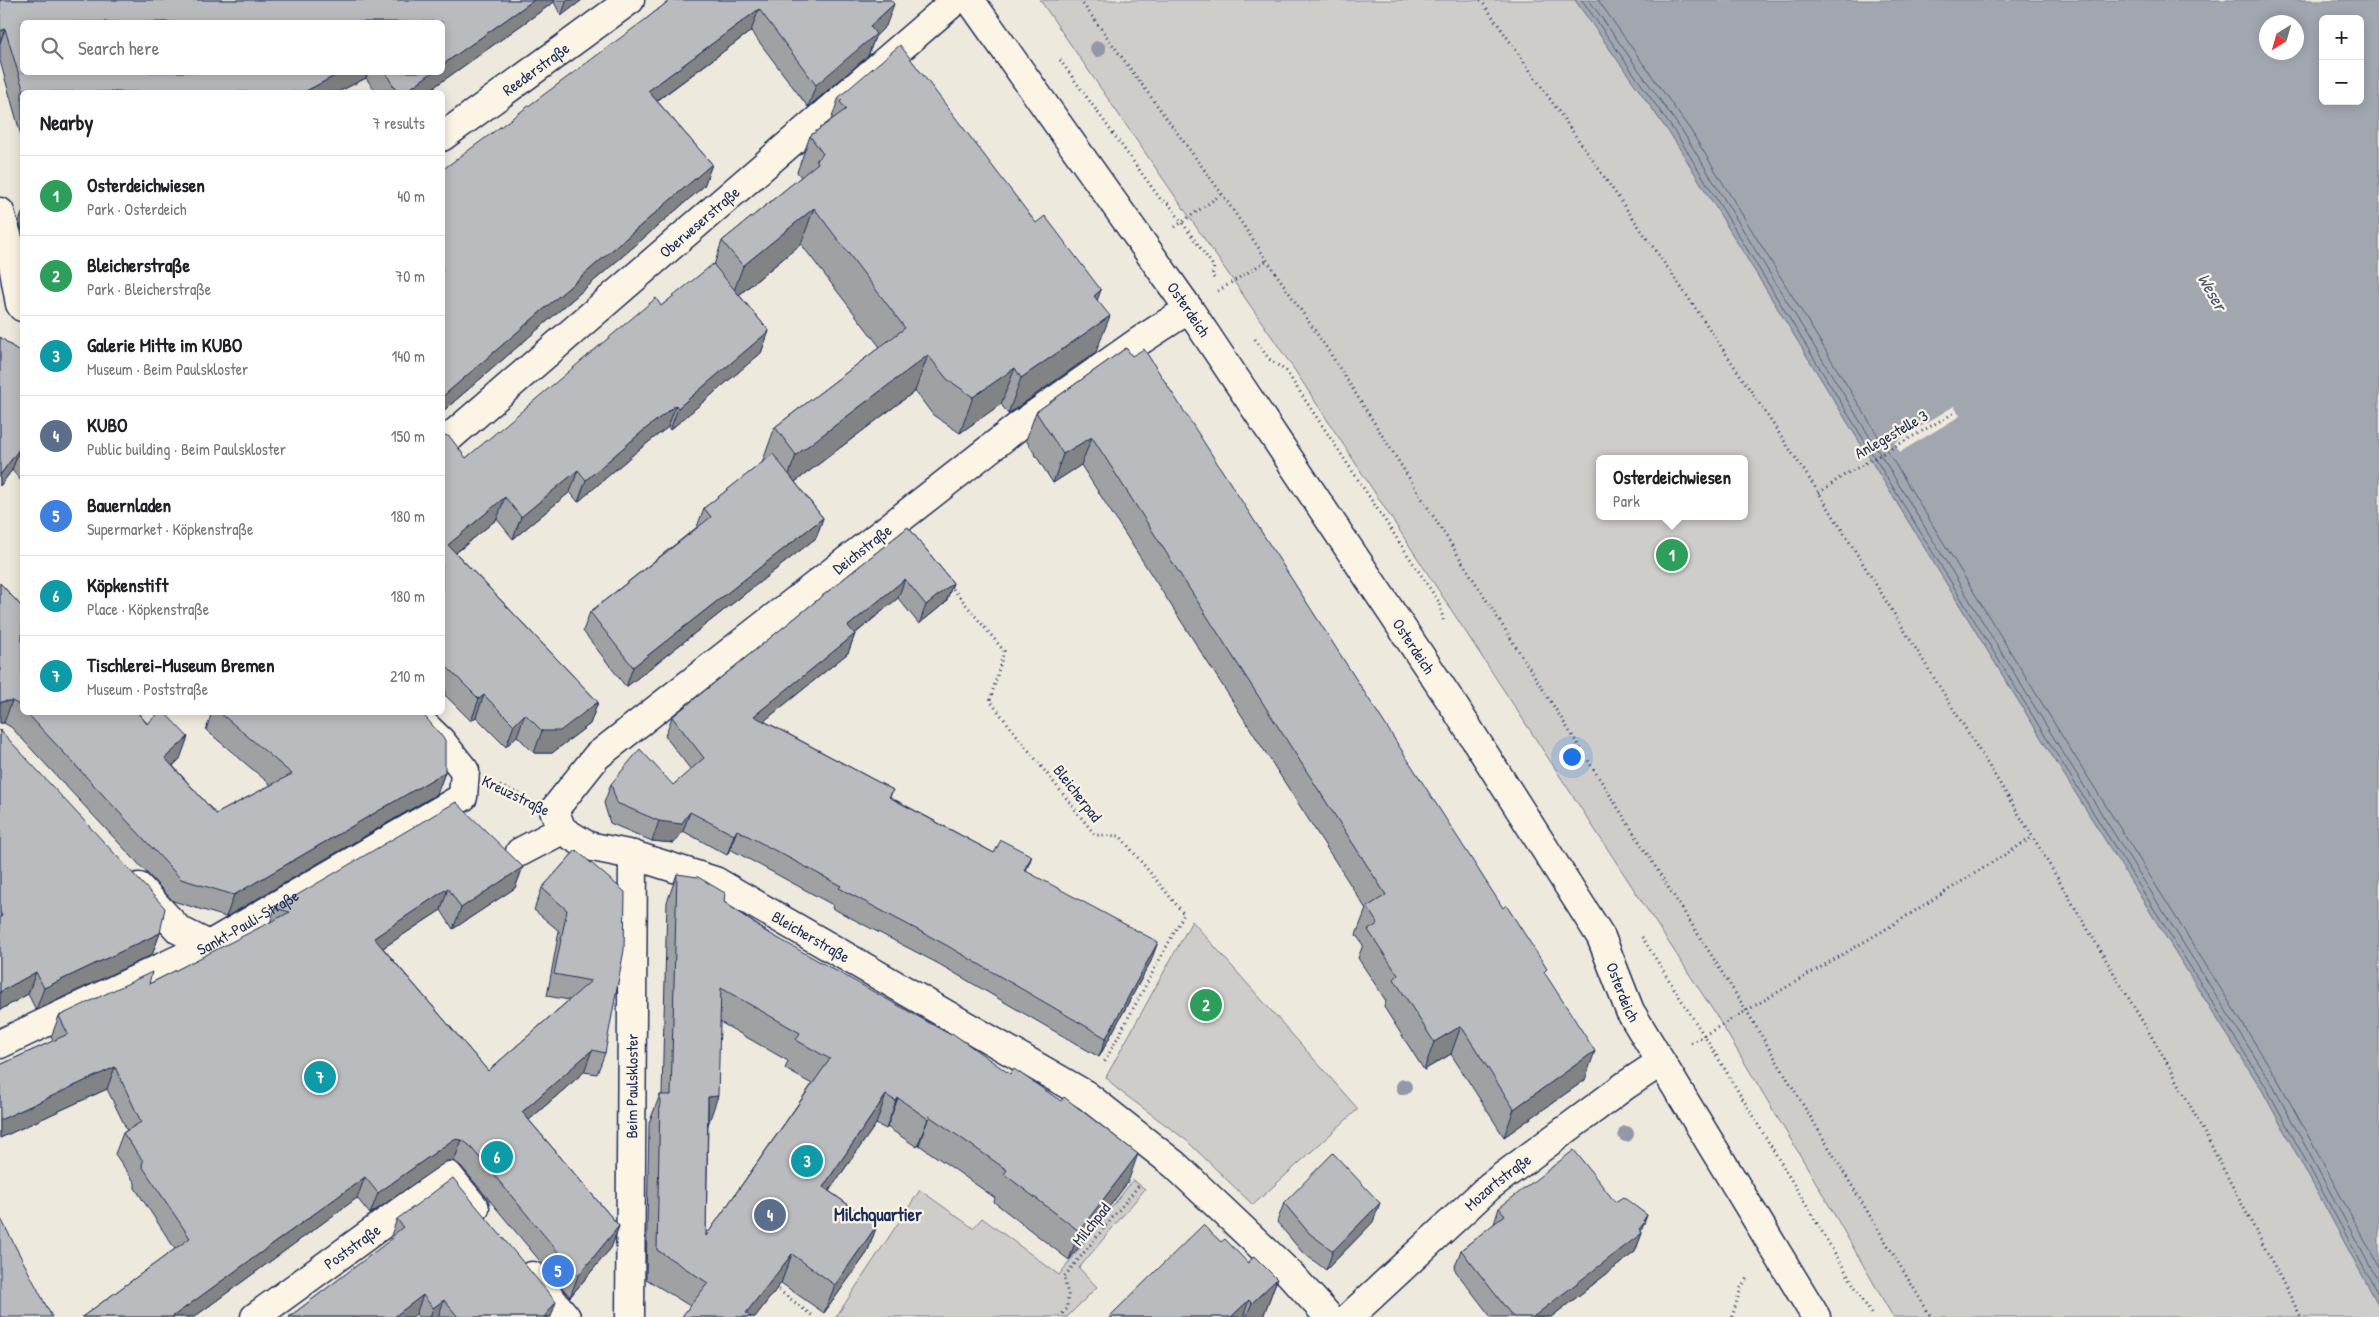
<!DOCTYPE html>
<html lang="en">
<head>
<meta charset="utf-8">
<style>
	body { margin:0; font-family:"Patrick Hand",sans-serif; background:#f2f2f2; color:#202124 }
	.controls { position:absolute; right:15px; top:15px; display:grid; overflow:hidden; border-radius:8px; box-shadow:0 2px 12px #0003 }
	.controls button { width:45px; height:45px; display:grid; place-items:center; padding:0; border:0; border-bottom:1px solid #e0e0e0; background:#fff; color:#202124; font:25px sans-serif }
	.compass { position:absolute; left:2259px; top:15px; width:45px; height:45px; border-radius:50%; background:#fff; box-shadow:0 2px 12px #0003; rotate:217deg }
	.you { position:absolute; left:1571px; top:756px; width:18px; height:18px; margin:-12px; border:4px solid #fff; border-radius:50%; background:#1a73e8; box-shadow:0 0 0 8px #1a73e833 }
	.badge { display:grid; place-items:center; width:32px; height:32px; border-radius:50%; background:#c8321e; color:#fff; font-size:16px; font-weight:700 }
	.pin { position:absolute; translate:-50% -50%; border:2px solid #fff; box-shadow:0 1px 5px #0006 }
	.popup { position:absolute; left:1596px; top:455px; width:152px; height:65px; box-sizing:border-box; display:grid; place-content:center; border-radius:8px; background:#fff; filter:drop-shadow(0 1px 4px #0005); font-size:16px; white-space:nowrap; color:#757577 }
	.popup b { font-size:19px; color:#202124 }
	.popup::after { content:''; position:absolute; left:50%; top:100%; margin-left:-10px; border:10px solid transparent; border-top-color:#fff }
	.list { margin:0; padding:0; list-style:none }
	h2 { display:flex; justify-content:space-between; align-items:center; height:65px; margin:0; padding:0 20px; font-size:21px }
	h2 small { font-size:16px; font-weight:400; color:#757577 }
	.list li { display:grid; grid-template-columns:32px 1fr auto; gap:15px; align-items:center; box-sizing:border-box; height:80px; padding:0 20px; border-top:1px solid #e0e0e0 }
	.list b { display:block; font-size:19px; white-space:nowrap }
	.list p { margin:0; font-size:16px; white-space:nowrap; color:#757577 }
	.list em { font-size:16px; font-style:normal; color:#757577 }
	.icon { flex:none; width:28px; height:28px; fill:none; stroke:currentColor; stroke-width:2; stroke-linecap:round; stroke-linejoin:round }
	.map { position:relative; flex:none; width:2379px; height:1317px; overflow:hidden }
	.search { position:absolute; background:#fff; box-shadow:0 2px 12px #0003; left:20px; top:20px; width:425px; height:55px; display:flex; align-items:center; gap:12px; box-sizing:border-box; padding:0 18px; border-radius:8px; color:#757577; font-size:19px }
	.panel { position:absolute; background:#fff; box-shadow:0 2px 12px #0003; left:20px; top:90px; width:425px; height:625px; border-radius:8px }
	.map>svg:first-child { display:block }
	.green { fill:#cfcdca; stroke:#757e94; fill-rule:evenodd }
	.water { fill:#a2a7af; stroke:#6c778f; fill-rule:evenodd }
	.pier { fill:#eee9dd }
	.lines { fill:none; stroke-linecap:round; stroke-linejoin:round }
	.shore { stroke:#515f7e; stroke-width:1 }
	.minor-casing { stroke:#1b2f5e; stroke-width:31 }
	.major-casing { stroke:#1b2f5e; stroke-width:31 }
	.path { stroke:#1b2f5e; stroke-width:3; stroke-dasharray:1 4; stroke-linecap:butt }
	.minor { stroke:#fcf5e5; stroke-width:28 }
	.major { stroke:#fcf5e5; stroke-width:28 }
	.tree { fill:#9398a6 }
	.wall { fill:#a0a1a3; stroke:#1b2f5e; fill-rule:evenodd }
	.shaded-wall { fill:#828385; stroke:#1b2f5e }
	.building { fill:#babbbe; stroke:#1b2f5e; fill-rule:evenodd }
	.labels { text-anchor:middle; stroke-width:4.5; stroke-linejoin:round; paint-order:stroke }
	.street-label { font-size:16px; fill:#1b2f5e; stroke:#fcf5e5 }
	.water-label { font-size:18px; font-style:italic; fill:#445376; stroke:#fcf5e5 }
	.neighbourhood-label { font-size:18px; font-weight:bold; fill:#1b2f5e; stroke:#fcf5e5 }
</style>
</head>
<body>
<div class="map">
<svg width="2379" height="1317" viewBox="0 0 2379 1317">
	<rect width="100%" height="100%" fill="#eee9dd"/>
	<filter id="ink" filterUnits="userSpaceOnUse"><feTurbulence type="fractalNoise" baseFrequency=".02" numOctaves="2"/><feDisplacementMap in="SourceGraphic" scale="10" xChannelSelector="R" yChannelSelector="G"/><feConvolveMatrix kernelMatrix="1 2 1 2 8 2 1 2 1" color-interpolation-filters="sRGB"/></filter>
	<g filter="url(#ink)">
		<g class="green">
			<path d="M1040 0H1575L1675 141 2043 741 2262 1090 2379 1306V1317H1893L1806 1165 1716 1015 1294 369ZM1600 459H1744V516H1600Z"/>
			<polygon points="1192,921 1358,1109 1253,1205 1186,1140 1116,1088 1106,1077"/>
			<polygon points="1133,1180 1145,1189 1079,1268 1097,1287 1067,1317 836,1317 920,1190 973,1228 982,1218 1059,1275"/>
		</g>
		<path class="water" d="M1575 0H2379V1306L2262 1090 2043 741 1675 141ZM2323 19H2360V101H2323ZM2266 22H2296V52H2266Z"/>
		<polygon class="pier" points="1954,406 1960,416 1900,452 1894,443"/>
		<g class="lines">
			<g class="shore">
				<polyline points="1582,0 1679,138 2047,739 2266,1087 2379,1296"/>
				<polyline points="1589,0 1685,135 2052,735 2272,1084 2379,1283"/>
				<polyline points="1598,0 1691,131 2059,731 2278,1080 2379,1267"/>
			</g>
			<defs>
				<g id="minor">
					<path id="s1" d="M442 137 630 0"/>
					<polyline points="0,212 9,242 20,304 22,307"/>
					<path id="s2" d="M1189 309 1138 342 1020 425 597 756 554 810 562 830 588 846 633 855 715 881 1086 1095 1175 1165 1290 1274 1329 1317"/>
					<path id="s3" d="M442 444 956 0"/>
					<polyline points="520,852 562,830"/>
					<polyline points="139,887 179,930 209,945"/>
					<path id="s4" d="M0 1044 209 945 463 797 465 771 441 741 411 712"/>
					<polyline points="532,1276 566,1317"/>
					<path id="s5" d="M255 1317 449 1176 475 1208"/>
					<path id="s6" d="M630 1317 633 855"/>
					<path id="s7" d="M1349 1317 1490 1186 1626 1085 1661 1062"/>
				</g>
				<g id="major">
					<path id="s8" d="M970 0 1189 309 1452 703 1601 937 1630 1011 1816 1317"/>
				</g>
			</defs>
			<use href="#minor" class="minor-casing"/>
			<use href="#major" class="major-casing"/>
			<g class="path">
				<polyline points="1080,0 1222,194 1330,353 1746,1010 1931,1317"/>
				<polyline points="1481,0 1692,303 1819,493 2033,837 2172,1071 2301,1317"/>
				<polyline points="1060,60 1161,200 1169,204 1214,267 1212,276 1214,278"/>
				<polyline points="1175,227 1222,194"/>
				<polyline points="1218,291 1266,261"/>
				<polyline points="1255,339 1269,359 1286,371 1439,602 1444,623"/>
				<polyline points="1819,493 1841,477 1954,413"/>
				<polyline points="950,585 1004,651 990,701 1095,835 1120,836 1184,914 1104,1063"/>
				<polyline points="500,786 522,795"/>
				<polyline points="1642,937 1723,1066 1873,1317"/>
				<polyline points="1691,1043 1881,932 2033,837"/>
				<polyline points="775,1287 814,1317"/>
				<polyline points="1059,1317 1067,1309 1068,1295 1064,1277 1140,1184"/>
				<polyline points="1732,1317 1741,1288 1748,1276"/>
			</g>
			<use href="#minor" class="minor"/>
			<use href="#major" class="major"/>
		</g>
		<g class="tree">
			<circle cx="1098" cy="49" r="8"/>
			<circle cx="1404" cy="1087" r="8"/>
			<circle cx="1626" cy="1134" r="8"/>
		</g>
		<g class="wall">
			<path d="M0 0H582L561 16 554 2 427 92H376L366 78 338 92H22V139L0 61ZM442 22V72H22Z"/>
			<polygon points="670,0 891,0 886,26 875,37 868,56 808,107 751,31 657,101 712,164 704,186 442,412 646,19"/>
			<polygon points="839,97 1036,223 1097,301 1096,352 1008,414 1001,404 960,433 933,415 915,391 795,482 823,518 816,538 626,687 583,631 590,612 697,527 704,508 762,463 775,427 880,347 801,244 739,295 769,331 761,353 670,430 668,427 636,452 578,502 570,492 513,539 497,519 456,553 598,702 590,724 552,753 534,753 517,736 506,747 476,717 471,721 445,695 442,702 442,434 466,458 661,306 714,265 722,241 801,177 797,172 810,136 831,120"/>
			<polygon points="22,213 22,230 19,222"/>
			<polygon points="0,337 13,347 22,353 22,482 12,470 0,486"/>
			<polygon points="1126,348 1545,974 1585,1080 1504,1137 1451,1054 1424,1070 1384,1007 1386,1001 1358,958 1363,945 1356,935 1366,909 1081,465 1053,483 1026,440 1036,412"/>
			<polygon points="908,527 953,583 946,602 919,624 898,598 855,634 848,653 764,721 893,790 890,797 994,853 1032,856 1026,871 1151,961 1099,1057 939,964 832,908 833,905 730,849 727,855 683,831 674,843 652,841 610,823 604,803 611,784 673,785 691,770 665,736 672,717"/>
			<polygon points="0,583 22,607 22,712 137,712 180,759 173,766 216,814 271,785 206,730 212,712 421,712 445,772 437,794 226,917 173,901 11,727 4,723 0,723"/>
			<polygon points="0,730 160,933 152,955 36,1010 28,994 0,1010"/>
			<polygon points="576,850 605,1053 597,1074 584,1072 529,1120 619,1226 611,1248 570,1297 461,1166 454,1161 447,1161 370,1214 357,1198 194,1317 82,1317 175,1249 135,1188 135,1183 115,1154 123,1133 127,1130 107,1089 0,1138 0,1065 53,1041 51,1037 59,1016 149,984 270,923 275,908 523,867 515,888 453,929 441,910 383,948 488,1071 569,1000 547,996 559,931 534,910 542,888"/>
			<path d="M677 874 724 902 1128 1182 1069 1260 994 1202 995 1198 954 1169 919 1145 917 1147 887 1127 886 1129 876 1124 829 1191 877 1225 867 1253 824 1313 781 1283 755 1317H682L690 1306 646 1279 649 1123 660 1095H662L667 902ZM720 1022 788 1061 785 1069 812 1084 706 1236 708 1124Z"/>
			<polygon points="1615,1202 1647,1215 1641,1231 1642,1233 1635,1252 1551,1317 1491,1317 1454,1269 1461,1250 1494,1224 1499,1208"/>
			<polygon points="1284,1203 1373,1222 1326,1270 1302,1252 1277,1222"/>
			<polygon points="397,1219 551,1317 418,1317 416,1314 413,1317 289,1317 390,1241 390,1238"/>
			<polygon points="1221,1242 1248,1263 1277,1279 1263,1317 1109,1317"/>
		</g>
		<g class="shaded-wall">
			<polygon points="534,0 555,0 554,2 427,92 405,92 433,72 442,72 442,65"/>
			<polygon points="567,0 582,0 561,16"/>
			<polygon points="894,4 886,26 875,37 868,56 808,107 816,85 870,26"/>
			<polygon points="759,9 751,31 640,113 648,91"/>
			<polygon points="5,29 0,43 0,31"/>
			<polygon points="342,72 368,72 366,78 338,92 304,92"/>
			<polygon points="712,164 704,186 442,412 442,397"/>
			<polygon points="814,208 801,244 730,302 743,266"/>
			<polygon points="1101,290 1088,326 1094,296"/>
			<polygon points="1110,316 1096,352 1008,414 1021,378"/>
			<polygon points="769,331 761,353 670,430 678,408"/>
			<polygon points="928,355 915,391 783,491 796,455"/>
			<polygon points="1015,368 1001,404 960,433 973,397"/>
			<polygon points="676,405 668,427 636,452 578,502 586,480 644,430"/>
			<polygon points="1092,437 1081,465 1053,483 1063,454"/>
			<polygon points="20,448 12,470 0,486 0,475"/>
			<polygon points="578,470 570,492 513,539 521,517"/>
			<polygon points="505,497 497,519 442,564 448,545"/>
			<polygon points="823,518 816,538 626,687 633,667"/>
			<polygon points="905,579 898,598 841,645 848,626"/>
			<polygon points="953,583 946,602 919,624 926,605"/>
			<polygon points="855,634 848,653 747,735 754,716"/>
			<polygon points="484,695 476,717 471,721 479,699"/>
			<polygon points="4,701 12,701 4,723 0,723 0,703"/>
			<polygon points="598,702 590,724 552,753 534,753 542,731"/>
			<polygon points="525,714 517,736 506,747 514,725"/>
			<polygon points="188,737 180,759 157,780 165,758"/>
			<polygon points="445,772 437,794 226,917 234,895"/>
			<polygon points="690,812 683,831 674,843 652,841 659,821"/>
			<polygon points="737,830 730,849 727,855 734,835"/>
			<polygon points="1032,856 1024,875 1024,870"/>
			<polygon points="523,867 515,888 453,929 461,908"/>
			<polygon points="448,888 441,910 366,959 374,938"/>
			<polygon points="160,933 152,955 36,1010 44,988"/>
			<polygon points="1158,942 1151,961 1099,1057 1106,1038"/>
			<polygon points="36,972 28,994 0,1010 0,992"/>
			<polygon points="1461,1026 1451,1054 1424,1070 1434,1042"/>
			<polygon points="592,1050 584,1072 514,1133 522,1112"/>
			<polygon points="1595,1051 1585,1080 1504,1137 1514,1109"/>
			<polygon points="115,1067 107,1089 0,1138 0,1120"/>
			<polygon points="886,1095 876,1124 812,1215 823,1187"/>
			<polygon points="718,1096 708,1125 708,1097"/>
			<polygon points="898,1098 887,1127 886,1129 896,1101"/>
			<polygon points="929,1116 919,1145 917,1147 928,1119"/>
			<polygon points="454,1139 462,1140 454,1161 447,1161 370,1214 378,1193"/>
			<polygon points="1138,1154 1128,1182 1069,1260 1079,1231"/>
			<polygon points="365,1177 357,1198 194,1317 172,1317"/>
			<polygon points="1380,1203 1373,1222 1326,1270 1333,1251"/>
			<polygon points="1647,1215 1640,1234 1642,1233 1635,1252 1551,1317 1533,1317 1643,1221"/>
			<polygon points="877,1225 867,1253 824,1313 835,1285"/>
			<polygon points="619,1226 611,1248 570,1297 578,1276"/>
			<polygon points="792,1254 781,1283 755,1317 744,1317 746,1313"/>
			<polygon points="1277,1279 1263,1317 1246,1317 1252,1303"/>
			<polygon points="423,1295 416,1314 413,1317 394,1317"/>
			<polygon points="444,1300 438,1317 430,1317 433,1308"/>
			<polygon points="1249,1300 1243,1317 1231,1317"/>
			<polygon points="556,1302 551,1317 544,1317"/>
		</g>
		<g class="building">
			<polygon points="0,0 534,0 442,65 442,22 22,22 22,72 342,72 304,92 24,92 5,29 0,31"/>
			<polygon points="670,0 891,0 894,4 870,26 876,34 816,85 759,9 648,91 712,164 442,397 442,170 646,19"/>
			<polygon points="900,45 1036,223 1045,216 1101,290 1094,296 1110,316 1021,378 1015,368 973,397 947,379 928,355 796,455 775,427 905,328 814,208 743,266 722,241 818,163 816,160 823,154 810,136 846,109 840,102 842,100 839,97"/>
			<polygon points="385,72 433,72 405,92 397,92"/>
			<polygon points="713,264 769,331 678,408 676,405 644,430 586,480 578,470 521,517 505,497 448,545 598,702 560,731 542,731 525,714 514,725 484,695 479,699 445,665 445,694 442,691 442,434 450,437 466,458 656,298 661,306"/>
			<polygon points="0,337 13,347 22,353 22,451 20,448 0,475"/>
			<polygon points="1126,348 1132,356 1144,349 1503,908 1506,905 1547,969 1544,972 1595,1051 1514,1109 1461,1026 1434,1042 1394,979 1398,975 1368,930 1378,924 1367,907 1386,895 1092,437 1063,454 1036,412"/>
			<polygon points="773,454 823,518 633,667 590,612 711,517 704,508"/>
			<polygon points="908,527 953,583 926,605 905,579 848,626 855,634 754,716 893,790 889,797 994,853 1001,840 1032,856 1024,870 1158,942 1106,1038 946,945 839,888 841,886 737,830 734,835 690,812 681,824 659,821 617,803 611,784 640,749 673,785 704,758 672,717"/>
			<polygon points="0,583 22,607 22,709 19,705 12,701 4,701 0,703"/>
			<polygon points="26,712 137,712 147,724 160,712 164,712 188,737 165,758 216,814 292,774 219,712 421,712 445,740 445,772 234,895 181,879"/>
			<polygon points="0,730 165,908 160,933 44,988 36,972 0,992 0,917 2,916 0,912"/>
			<polygon points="456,802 523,867 461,908 448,888 374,938 488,1071 591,981 554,974 567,910 542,888 576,850 625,892 624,950 605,1053 592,1050 522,1112 619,1226 578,1276 469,1145 462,1140 454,1139 378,1193 365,1177 172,1317 82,1317 190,1238 142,1166 143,1161 123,1133 141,1122 115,1067 0,1120 0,1065 68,1034 59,1016 152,972 149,984 290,912 275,908"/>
			<path d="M677 874 698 877 725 893 724 902 765 931 951 1035 952 1033 1010 1074 1014 1069 1061 1101 1064 1097 1138 1154 1079 1231 1004 1174 1007 1170 964 1140 929 1116 928 1119 898 1098 896 1101 886 1095 823 1187 877 1225 835 1285 792 1254 746 1313 751 1317H685L683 1315 708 1283 657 1250 660 1095H671ZM721 988 800 1033 796 1040 830 1059 706 1236 708 1097 718 1096Z"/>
			<polygon points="1574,1150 1615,1202 1623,1197 1647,1215 1643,1221 1645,1222 1639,1229 1642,1233 1533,1317 1513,1317 1461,1250 1505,1215 1499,1208"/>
			<polygon points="1333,1153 1380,1203 1333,1251 1309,1233 1284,1203"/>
			<polygon points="453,1178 556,1302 544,1317 458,1317 444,1300 433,1308 423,1295 394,1317 289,1317 393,1238 392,1236 403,1227 397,1219"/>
			<polygon points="0,1217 52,1317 0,1317"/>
			<polygon points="1203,1225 1221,1242 1225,1239 1248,1263 1254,1256 1277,1279 1252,1303 1249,1300 1231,1317 1109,1317"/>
		</g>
	</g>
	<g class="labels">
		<g class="street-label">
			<text dy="6" stroke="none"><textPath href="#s1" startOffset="116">Reederstraße</textPath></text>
			<text dy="6" stroke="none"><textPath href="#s3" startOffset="340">Oberweserstraße</textPath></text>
			<text dy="6" stroke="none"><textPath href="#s8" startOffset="379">Osterdeich</textPath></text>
			<text transform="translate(1891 434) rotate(-30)" y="6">Anlegestelle 3</text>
			<text transform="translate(862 549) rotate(-38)" y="6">Deichstraße</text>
			<text dy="6" stroke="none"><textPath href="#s8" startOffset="784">Osterdeich</textPath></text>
			<text transform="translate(1078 793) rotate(52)" y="6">Bleicherpad</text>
			<text transform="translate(516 795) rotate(26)" y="6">Kreuzstraße</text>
			<text dy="6" stroke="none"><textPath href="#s4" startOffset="276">Sankt-Pauli-Straße</textPath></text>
			<text dy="6" stroke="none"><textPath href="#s2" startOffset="1106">Bleicherstraße</textPath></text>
			<text dy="6" stroke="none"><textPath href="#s8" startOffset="1189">Osterdeich</textPath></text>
			<text dy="6" stroke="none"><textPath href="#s6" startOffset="231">Beim Paulskloster</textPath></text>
			<text dy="6" stroke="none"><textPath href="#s7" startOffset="201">Mozartstraße</textPath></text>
			<text transform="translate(1091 1224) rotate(-51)" y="6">Milchpad</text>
			<text dy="6" stroke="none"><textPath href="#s5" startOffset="120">Poststraße</textPath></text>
		</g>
		<g class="water-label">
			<text transform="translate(2212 292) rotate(60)" y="6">Weser</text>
		</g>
		<g class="neighbourhood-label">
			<text x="878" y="1221">Milchquartier</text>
		</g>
	</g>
</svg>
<div class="controls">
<button>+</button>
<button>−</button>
</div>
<svg class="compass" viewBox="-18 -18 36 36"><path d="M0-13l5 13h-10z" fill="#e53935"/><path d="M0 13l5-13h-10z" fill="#757577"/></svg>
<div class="you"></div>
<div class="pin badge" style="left:1672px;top:555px;background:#2e9e5b">1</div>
<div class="popup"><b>Osterdeichwiesen</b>Park</div>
<div class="pin badge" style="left:1206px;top:1005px;background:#2e9e5b">2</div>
<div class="pin badge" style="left:807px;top:1161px;background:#0f9aa8">3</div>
<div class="pin badge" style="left:770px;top:1215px;background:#5c6f8a">4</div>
<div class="pin badge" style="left:558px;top:1271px;background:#3f7fe0">5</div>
<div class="pin badge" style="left:497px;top:1157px;background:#0f9aa8">6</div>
<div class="pin badge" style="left:320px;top:1077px;background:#0f9aa8">7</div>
<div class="search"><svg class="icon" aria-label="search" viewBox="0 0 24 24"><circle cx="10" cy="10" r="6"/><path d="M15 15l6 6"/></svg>Search here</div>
<section class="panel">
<h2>Nearby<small>7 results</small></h2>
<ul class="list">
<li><span class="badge" style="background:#2e9e5b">1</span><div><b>Osterdeichwiesen</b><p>Park · Osterdeich</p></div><em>40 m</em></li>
<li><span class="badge" style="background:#2e9e5b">2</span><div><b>Bleicherstraße</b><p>Park · Bleicherstraße</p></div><em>70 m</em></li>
<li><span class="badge" style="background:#0f9aa8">3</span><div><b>Galerie Mitte im KUBO</b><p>Museum · Beim Paulskloster</p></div><em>140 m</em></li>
<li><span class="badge" style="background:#5c6f8a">4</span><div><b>KUBO</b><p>Public building · Beim Paulskloster</p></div><em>150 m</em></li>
<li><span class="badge" style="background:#3f7fe0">5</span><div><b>Bauernladen</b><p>Supermarket · Köpkenstraße</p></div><em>180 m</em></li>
<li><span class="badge" style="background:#0f9aa8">6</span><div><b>Köpkenstift</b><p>Place · Köpkenstraße</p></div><em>180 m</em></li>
<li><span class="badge" style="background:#0f9aa8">7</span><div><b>Tischlerei-Museum Bremen</b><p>Museum · Poststraße</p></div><em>210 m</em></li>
</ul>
</section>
</div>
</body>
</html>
